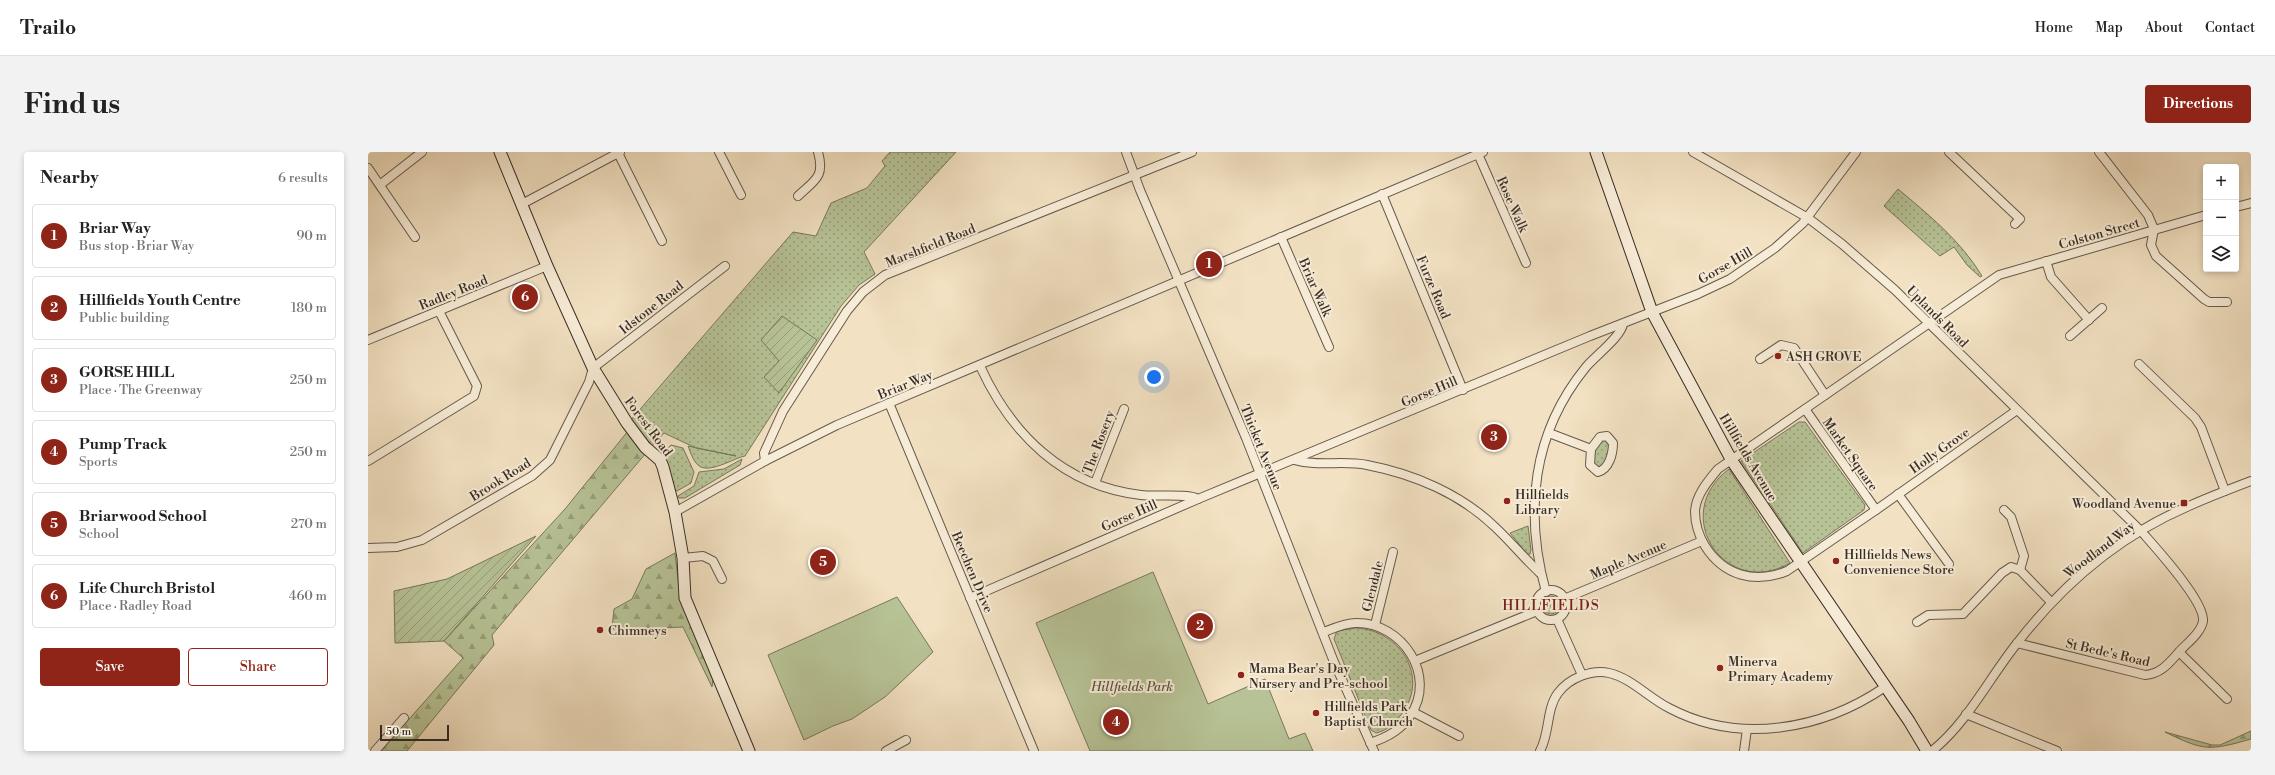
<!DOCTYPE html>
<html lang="en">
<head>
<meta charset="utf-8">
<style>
	body { margin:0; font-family:"Libre Bodoni",serif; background:#f2f2f2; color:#222 }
	.controls { position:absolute; right:12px; top:12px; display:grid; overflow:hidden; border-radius:4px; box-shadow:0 2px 6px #0003 }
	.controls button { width:36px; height:36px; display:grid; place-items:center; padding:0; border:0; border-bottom:1px solid #e0e0e0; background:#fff; color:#222; font:20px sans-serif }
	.scale { position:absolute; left:12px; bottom:10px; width:69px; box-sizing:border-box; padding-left:4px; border:2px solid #382d25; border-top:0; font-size:11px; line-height:14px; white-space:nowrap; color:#382d25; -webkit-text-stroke:3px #f7ecd7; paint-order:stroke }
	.you { position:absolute; left:786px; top:225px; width:14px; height:14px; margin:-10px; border:3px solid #fff; border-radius:50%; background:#1a73e8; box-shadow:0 0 0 6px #1a73e833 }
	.badge { display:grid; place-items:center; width:26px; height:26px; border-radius:50%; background:#8f2418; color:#fff; font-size:13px; font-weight:700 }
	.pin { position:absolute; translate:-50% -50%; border:2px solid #fff; box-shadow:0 1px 4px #0006 }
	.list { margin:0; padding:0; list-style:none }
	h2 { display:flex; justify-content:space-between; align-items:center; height:52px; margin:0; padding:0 16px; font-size:17px }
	h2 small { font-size:13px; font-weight:400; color:#767676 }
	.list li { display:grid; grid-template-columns:26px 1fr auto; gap:12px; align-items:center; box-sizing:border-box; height:64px; margin:0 8px 8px; padding:0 8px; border:1px solid #e0e0e0; border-radius:4px }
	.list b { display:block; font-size:15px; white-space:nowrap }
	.list p { margin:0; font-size:13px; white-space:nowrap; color:#767676 }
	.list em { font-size:13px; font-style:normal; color:#767676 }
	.actions { display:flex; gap:8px; padding:12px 16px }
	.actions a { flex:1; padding:9px 0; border:1px solid #8f2418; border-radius:4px; text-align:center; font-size:14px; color:#8f2418 }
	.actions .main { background:#8f2418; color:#fff }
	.icon { flex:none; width:22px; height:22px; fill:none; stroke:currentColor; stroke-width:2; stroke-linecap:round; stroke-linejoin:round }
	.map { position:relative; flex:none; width:1883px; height:599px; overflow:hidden; border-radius:4px }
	header { display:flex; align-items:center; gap:24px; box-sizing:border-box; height:56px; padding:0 20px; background:#fff; border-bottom:1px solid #e0e0e0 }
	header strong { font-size:19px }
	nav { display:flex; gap:22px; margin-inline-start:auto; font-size:14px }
	.intro { display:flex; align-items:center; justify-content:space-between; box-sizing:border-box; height:96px; padding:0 24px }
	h1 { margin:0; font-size:28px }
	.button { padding:10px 18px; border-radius:4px; background:#8f2418; color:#fff; font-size:14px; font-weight:700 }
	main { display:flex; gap:24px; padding:0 24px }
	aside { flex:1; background:#fff; border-radius:4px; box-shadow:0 2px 6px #0003 }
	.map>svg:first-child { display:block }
	.grass { fill:url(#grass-dots); stroke:#78785e }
	.forest { fill:url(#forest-firs); stroke:#78785e }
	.park { fill:#b7c396; stroke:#78785e }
	.garden { fill:url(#garden-furrows); stroke:#78785e }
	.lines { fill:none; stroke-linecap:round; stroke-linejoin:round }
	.street-casing { stroke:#665a4c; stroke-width:10 }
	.secondary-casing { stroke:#382d25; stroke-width:13 }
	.street { stroke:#f7ecd7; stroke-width:8 }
	.secondary { stroke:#f7ecd7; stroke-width:11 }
	.poi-dot { fill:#8f2418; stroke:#f7ecd7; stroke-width:1.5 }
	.labels { text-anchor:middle; stroke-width:4; stroke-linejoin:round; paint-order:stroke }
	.street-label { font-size:13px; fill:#382d25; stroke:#f7ecd7 }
	.poi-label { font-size:13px; fill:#382d25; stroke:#f7ecd7; text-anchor:start }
	.park-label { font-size:13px; font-style:italic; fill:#585241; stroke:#f7ecd7 }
	.neighbourhood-label { font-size:14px; letter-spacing:1px; fill:#7a1f14; stroke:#f7ecd7 }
</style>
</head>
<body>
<header>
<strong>Trailo</strong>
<nav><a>Home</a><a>Map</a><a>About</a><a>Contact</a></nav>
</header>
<div class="intro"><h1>Find us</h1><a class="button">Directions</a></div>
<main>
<aside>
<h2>Nearby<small>6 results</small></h2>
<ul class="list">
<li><span class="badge">1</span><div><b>Briar Way</b><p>Bus stop · Briar Way</p></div><em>90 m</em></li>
<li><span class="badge">2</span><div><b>Hillfields Youth Centre</b><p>Public building</p></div><em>180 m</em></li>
<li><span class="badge">3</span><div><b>GORSE HILL</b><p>Place · The Greenway</p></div><em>250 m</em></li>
<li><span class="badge">4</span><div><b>Pump Track</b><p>Sports</p></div><em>250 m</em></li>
<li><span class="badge">5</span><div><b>Briarwood School</b><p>School</p></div><em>270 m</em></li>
<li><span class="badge">6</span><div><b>Life Church Bristol</b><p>Place · Radley Road</p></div><em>460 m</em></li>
</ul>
<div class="actions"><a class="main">Save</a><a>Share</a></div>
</aside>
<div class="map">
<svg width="1883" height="599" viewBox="0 0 1883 599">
	<defs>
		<pattern id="grass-dots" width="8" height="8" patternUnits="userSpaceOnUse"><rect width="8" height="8" fill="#b7c396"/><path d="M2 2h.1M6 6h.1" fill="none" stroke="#969f7a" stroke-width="1.8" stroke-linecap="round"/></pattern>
		<pattern id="forest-firs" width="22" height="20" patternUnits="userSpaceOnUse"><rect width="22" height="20" fill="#b7c396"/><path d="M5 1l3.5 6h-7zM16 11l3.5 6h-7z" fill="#969f7a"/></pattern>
		<pattern id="garden-furrows" width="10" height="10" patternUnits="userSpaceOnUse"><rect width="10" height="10" fill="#b7c396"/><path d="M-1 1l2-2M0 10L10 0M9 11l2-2" fill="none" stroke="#969f7a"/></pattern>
	</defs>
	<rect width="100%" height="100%" fill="#f2e1c2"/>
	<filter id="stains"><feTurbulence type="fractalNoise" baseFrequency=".005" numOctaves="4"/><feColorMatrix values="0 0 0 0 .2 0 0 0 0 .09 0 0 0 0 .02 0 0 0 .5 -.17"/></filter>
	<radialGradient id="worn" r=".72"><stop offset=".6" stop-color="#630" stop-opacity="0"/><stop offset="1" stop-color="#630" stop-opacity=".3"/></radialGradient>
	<g class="grass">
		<path d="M522 0H588L496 100 507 122 491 133 473 154 377 304C366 306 340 323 330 313 325 309 322 299 320 294L368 304 328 296 296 281 284 294 262 269 425 80 448 84 463 51 499 36 517 14 514 9Z"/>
		<path d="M1530 37C1561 63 1593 89 1614 124L1612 125 1599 113 1586 95 1572 104 1516 54Z"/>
		<polygon points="1431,270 1437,270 1497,353 1496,358 1435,401 1373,309"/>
		<polygon points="1238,287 1242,297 1237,311 1230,316 1225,312 1226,298 1234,288"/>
		<polygon points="303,293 315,296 326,320 323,331 309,339 306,337 293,304"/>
		<polygon points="374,307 372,313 317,346 311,346 310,344 326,334 331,320 356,317"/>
		<path d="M1361 317 1422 411C1358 448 1300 363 1361 317Z"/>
		<polygon points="1160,374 1163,398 1162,402 1159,402 1142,381"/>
		<circle cx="1183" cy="453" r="9"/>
		<path d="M988 476C1033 478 1063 527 1032 564 1026 572 1018 579 1008 581L1003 578 966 487 969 479Z"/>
	</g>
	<g class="forest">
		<polygon points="260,279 278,301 124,483 126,493 39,599 13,599 95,506 76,489 197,357"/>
		<polygon points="307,401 311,436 342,516 345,527 344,535 315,475 247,478 244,476 246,457 264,447 278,417"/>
		<path d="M1883 579V587C1841 599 1836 599 1797 580L1844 593H1852Z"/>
	</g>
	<g class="park">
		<polygon points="785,420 840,552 897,527 921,587 937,581 945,599 722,599 668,471"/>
		<polygon points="529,445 565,500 517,545 484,567 465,574 436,588 400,503"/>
	</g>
	<g class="garden">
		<polygon points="414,164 449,188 411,241 396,225 411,209 393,188"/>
		<polygon points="168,384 76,489 27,491 26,439 79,427"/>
	</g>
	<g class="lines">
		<defs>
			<g id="street">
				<polyline points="351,0 373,43"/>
				<polyline points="758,0 772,38 878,286 966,510 1006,599"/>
				<path d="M1325 0 1440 66 1474 92 1527 138 1773 379C1786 394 1837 449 1835 469 1833 481 1819 491 1811 500 1801 511 1793 522 1777 523L1649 491"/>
				<polyline points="1581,0 1652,67 1647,72"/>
				<polyline points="1731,0 1780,63 1786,77 1783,93 1788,104 1836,147 1841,150 1859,150"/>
				<polyline points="250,1 294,89"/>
				<polyline points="1110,2 1158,111"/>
				<polyline points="0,16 47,85"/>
				<polyline points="13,32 54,0"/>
				<polyline points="1014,42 1095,238"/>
				<path d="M430 44C447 28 457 25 450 0"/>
				<polyline points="154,52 252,0"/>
				<polyline points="1868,55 1883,51"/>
				<polyline points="913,85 961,195"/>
				<polyline points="1678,109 1683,125 1721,168"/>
				<polyline points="1702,184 1734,156"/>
				<polyline points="0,188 179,114"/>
				<polyline points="1392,207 1413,193 1426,196 1457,243"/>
				<polyline points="1771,212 1827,266 1833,275 1857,339"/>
				<path d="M612 214C643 282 695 334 773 343 787 345 821 341 830 347"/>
				<polyline points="521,251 666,599"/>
				<path d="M1437 257 1508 358 1419 419C1387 432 1356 424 1337 394 1331 384 1327 372 1327 359 1328 343 1340 329 1350 317Z"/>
				<polyline points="1437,257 1631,123 1838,63"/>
				<polyline points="1181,281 1223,297"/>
				<path d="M1239 284 1245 291C1245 302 1241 317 1230 320L1222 313 1223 297 1232 285Z"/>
				<path d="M926 308C950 315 975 308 999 313 1046 322 1093 342 1127 375 1143 390 1156 406 1172 421"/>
				<polyline points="0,309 106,244 109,234 71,159"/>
				<polyline points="397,309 396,301 415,259 479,159 495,140 517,123 824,0"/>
				<polyline points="727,331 756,257"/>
				<polyline points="1530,342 1581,412"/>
				<polyline points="1508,358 1649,258"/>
				<polyline points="1636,358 1643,365 1656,404 1652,418"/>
				<polyline points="307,360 397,309 469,273 1115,0"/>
				<polyline points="0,396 29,395 54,388 164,324 182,308 221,230 225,216 357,114"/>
				<polyline points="315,406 335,404 345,409 354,427"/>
				<circle cx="1183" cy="453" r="15"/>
				<path d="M1178 440C1156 360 1164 281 1218 215 1227 204 1253 185 1255 172"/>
				<polyline points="602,446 830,347 1222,184 1330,142 1362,127 1407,96 1435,71 1488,0"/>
				<polyline points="1196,447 1334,389"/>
				<polyline points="1189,467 1214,523"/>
				<polyline points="1549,470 1560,463 1595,462 1634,421 1643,415 1652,418 1683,450"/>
				<polyline points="1007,473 1025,400"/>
				<path d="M956 480C966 476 977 471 988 471 1034 470 1070 524 1042 564 1033 578 1018 586 1002 591"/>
				<polyline points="1811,500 1859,547"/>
				<polyline points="1047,509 1169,459"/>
				<polyline points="1045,560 1091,584"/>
				<polyline points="1598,562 1689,599"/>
				<polyline points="7,599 36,566"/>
				<polyline points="518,599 538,588"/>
				<path d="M1172 599C1182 581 1178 557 1190 541 1201 526 1224 517 1241 521 1263 526 1281 546 1301 556 1371 593 1454 578 1517 535"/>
				<polyline points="1376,599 1379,577"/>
				<path d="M1564 599C1600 570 1621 526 1650 490 1695 432 1753 383 1821 354 1841 345 1862 337 1883 329"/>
			</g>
			<g id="secondary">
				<polyline points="132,0 179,114 225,216 259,271 277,295 292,308 295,315 307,360 315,406 317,446 381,599"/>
				<polyline points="1228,0 1284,160 1364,309 1541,569 1559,599"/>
			</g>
		</defs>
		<use href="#street" class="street-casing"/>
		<use href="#secondary" class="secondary-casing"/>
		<use href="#street" class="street"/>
		<use href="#secondary" class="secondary"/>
	</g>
	<g class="poi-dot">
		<circle cx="1410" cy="204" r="4"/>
		<circle cx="1139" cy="349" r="4"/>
		<rect x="1812" y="347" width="8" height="8" rx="2"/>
		<circle cx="1468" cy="409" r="4"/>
		<circle cx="232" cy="478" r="4"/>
		<circle cx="1352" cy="516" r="4"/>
		<circle cx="873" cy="523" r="4"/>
		<circle cx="948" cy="561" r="4"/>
	</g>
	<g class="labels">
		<g class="street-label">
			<text transform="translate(1145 52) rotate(66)" y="5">Rose Walk</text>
			<text transform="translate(1731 81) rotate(-16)" y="5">Colston Street</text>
			<text transform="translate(562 93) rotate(-22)" y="5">Marshfield Road</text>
			<text transform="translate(1357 113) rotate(-30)" y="5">Gorse Hill</text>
			<text transform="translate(948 135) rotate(66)" y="5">Briar Walk</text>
			<text transform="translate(1066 135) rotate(67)" y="5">Furze Road</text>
			<text transform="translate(85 140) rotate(-22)" y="5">Radley Road</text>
			<text transform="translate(283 155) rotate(-38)" y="5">Idstone Road</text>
			<text transform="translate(1570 164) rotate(45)" y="5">Uplands Road</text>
			<text transform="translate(537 232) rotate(-22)" y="5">Briar Way</text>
			<text transform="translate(1061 239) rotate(-23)" y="5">Gorse Hill</text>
			<text transform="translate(281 274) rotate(53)" y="5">Forest Road</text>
			<text transform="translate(730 290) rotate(-69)" y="5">The Rosery</text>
			<text transform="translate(894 295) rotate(68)" y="5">Thicket Avenue</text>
			<text transform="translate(1571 298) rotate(-35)" y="5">Holly Grove</text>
			<text transform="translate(1483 302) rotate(55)" y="5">Market Square</text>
			<text transform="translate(1381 305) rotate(59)" y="5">Hillfields Avenue</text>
			<text transform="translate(132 327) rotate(-32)" y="5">Brook Road</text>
			<text transform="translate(761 363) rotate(-24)" y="5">Gorse Hill</text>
			<text transform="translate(1731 397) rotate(-37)" y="5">Woodland Way</text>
			<text transform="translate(1260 407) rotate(-23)" y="5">Maple Avenue</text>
			<text transform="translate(605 420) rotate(67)" y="5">Beechen Drive</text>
			<text transform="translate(1004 434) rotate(-76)" y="5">Glendale</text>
			<text transform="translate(1740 500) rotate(13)" y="5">St Bede's Road</text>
		</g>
		<g class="poi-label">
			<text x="1418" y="209">ASH GROVE</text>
			<text x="1147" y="347">Hillfields<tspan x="1147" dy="15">Library</tspan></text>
			<text x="1808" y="356" text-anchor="end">Woodland Avenue</text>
			<text x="1476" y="407">Hillfields News<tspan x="1476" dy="15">Convenience Store</tspan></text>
			<text x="240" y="483">Chimneys</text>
			<text x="1360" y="514">Minerva<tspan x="1360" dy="15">Primary Academy</tspan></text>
			<text x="881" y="521">Mama Bear's Day<tspan x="881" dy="15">Nursery and Pre-school</tspan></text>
			<text x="956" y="559">Hillfields Park<tspan x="956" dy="15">Baptist Church</tspan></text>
		</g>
		<g class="park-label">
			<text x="764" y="539">Hillfields Park</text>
		</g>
		<g class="neighbourhood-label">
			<text x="1183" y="458">HILLFIELDS</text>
		</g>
	</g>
	<rect width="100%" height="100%" filter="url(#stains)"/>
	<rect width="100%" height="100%" fill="url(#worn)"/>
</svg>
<div class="controls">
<button>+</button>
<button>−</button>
<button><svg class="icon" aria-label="layers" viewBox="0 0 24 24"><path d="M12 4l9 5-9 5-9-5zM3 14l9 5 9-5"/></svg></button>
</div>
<div class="scale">50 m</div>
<div class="you"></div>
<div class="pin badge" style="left:841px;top:112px">1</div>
<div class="pin badge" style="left:832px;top:474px">2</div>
<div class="pin badge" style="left:1126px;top:285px">3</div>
<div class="pin badge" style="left:748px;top:570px">4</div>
<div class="pin badge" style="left:455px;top:410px">5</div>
<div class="pin badge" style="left:157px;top:145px">6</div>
</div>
</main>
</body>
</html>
